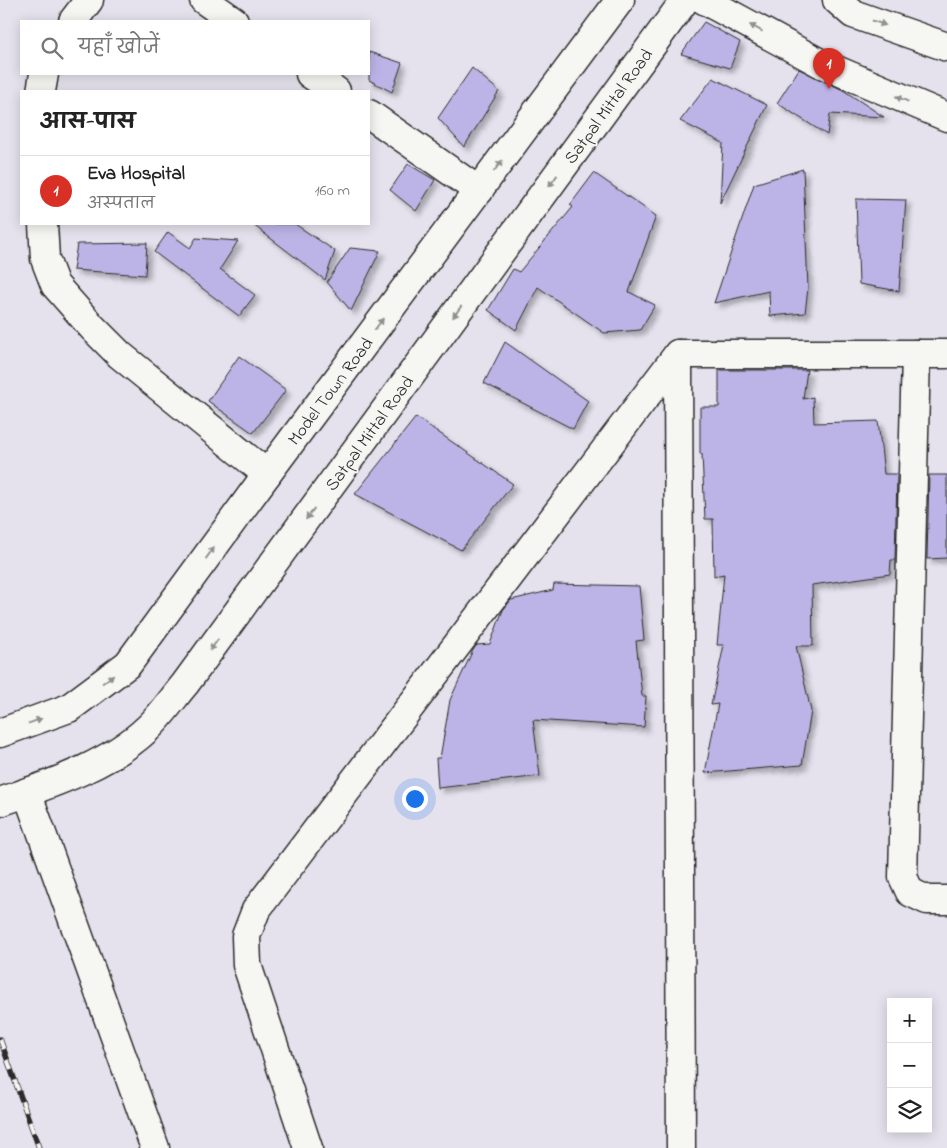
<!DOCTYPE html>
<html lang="hi">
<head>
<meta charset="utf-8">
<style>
	body { margin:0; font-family:"Indie Flower","Playpen Sans Deva",sans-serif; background:#f2f2f2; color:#222 }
	.controls { position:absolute; right:15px; bottom:15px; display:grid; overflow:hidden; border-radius:0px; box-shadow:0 2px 12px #0003 }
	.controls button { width:45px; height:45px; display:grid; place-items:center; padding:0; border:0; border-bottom:1px solid #e0e0e0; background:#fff; color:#222; font:25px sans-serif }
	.you { position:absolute; left:414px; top:798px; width:18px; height:18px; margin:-12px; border:4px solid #fff; border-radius:50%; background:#1a73e8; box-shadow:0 0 0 8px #1a73e833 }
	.badge { display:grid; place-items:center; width:32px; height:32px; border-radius:50%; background:#d93025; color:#fff; font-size:16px; font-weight:700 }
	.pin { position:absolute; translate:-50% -41px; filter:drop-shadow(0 1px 2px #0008) }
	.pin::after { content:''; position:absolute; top:26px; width:18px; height:15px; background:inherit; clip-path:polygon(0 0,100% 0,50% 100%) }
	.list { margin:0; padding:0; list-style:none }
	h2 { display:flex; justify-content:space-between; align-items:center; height:65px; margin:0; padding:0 20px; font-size:21px }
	h2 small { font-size:16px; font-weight:400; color:#767676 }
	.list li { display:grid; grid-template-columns:32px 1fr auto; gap:15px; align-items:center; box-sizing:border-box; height:70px; padding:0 20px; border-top:1px solid #e0e0e0 }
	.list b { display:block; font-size:19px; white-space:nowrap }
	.list p { margin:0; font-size:16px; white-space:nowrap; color:#767676 }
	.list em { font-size:16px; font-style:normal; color:#767676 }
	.icon { flex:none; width:28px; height:28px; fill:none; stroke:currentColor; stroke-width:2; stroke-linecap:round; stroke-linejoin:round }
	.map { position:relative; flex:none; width:947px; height:1148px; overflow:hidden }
	.search { position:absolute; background:#fff; box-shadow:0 2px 12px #0003; left:20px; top:20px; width:350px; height:55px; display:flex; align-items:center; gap:12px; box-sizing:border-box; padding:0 18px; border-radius:0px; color:#767676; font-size:19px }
	.panel { position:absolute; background:#fff; box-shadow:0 2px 12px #0003; left:20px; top:90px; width:350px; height:135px; border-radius:0px }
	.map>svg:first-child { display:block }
	.building { fill:#bcb4e6; stroke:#2b2b2b; filter:url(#shadow) }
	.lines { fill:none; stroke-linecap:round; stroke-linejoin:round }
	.minor-casing { stroke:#2b2b2b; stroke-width:31 }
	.minor { stroke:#f6f6f2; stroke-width:28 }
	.rail-casing { stroke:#2b2b2b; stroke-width:5.5 }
	.rail { stroke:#f6f6f2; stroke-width:4; stroke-dasharray:11; stroke-linecap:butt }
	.oneway { fill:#90908e }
	.labels { text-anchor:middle; stroke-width:4; stroke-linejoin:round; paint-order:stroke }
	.street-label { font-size:18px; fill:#2b2b2b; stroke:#f6f6f2 }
</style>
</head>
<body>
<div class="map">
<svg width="947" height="1148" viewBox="0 0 947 1148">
	<defs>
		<filter id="shadow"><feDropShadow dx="4.5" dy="4.5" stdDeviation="2.5" flood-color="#0004"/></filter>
	</defs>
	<rect width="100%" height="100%" fill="#e5e2ee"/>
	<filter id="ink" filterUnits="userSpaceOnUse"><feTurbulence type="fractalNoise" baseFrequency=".02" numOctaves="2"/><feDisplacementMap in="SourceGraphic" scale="10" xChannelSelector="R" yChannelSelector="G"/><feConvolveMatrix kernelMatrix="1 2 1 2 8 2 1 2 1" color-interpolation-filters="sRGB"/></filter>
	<g filter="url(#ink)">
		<g class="building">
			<polygon points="704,22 740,42 730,68 681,54"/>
			<polygon points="369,52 402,63 392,92 369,80"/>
			<polygon points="472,68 499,91 464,147 438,118"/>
			<polygon points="799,69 843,90 884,117 830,114 827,135 777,103"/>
			<polygon points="713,78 767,105 720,203 723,143 680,121"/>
			<polygon points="408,164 435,180 416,211 390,190"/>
			<polygon points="803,169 808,288 805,313 770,316 769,291 714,303 754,184"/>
			<polygon points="594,173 656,216 629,292 655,305 640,330 604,333 538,287 516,330 488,310 513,269 519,272 573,207 570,205"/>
			<polygon points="856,199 906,200 899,291 859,284"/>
			<polygon points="252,224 295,224 335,251 325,280"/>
			<polygon points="168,232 190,248 196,238 238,241 220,269 255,295 239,316 154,252"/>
			<polygon points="147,243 145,275 73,270 77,244"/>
			<polygon points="350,248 380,251 351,311 327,282"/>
			<polygon points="505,342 588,401 573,429 484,383"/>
			<polygon points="239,356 286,390 253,433 208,401"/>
			<polygon points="719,370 807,370 803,399 813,397 814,423 878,421 884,474 897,474 895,560 891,560 890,574 812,585 813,646 796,646 811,711 802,765 705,773 718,704 711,705 724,645 717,645 724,574 714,576 713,519 705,519 702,454 700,454 700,407 719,407"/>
			<polygon points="416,417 513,484 461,550 355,494"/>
			<polygon points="929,475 947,475 947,558 927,559"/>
			<polygon points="554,584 639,586 644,640 636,641 642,696 646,696 644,727 533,720 540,776 438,788 436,758 440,758 450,700 473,650 477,645 490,644 503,610 511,600 553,590"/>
		</g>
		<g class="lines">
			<defs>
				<g id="minor">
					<polyline points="204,0 234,21"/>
					<polyline points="704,0 822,64 947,117"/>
					<polyline points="837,0 853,14 947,47"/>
					<polyline points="73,21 89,0"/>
					<polyline points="310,74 336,91"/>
					<polyline points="41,91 44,74"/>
					<polyline points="369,114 479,191"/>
					<polyline points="43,224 45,259 55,285 92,327 120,355 267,474"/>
					<polyline points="678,354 681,1148"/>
					<polyline points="916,354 903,877 910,892 927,900 947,900"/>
					<polyline points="0,733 69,708 128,664 267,474 620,0"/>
					<polyline points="27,792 155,1148"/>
					<path d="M0 802C50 784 108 766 148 728 162 715 173 698 185 684L685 0"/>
					<polyline points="308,1148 247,965 246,936 256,910 678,354 947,354"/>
				</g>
			</defs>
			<use href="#minor" class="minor-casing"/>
			<use href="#minor" class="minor"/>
			<defs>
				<polyline id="rail" points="0,1039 39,1148"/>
			</defs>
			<use href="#rail" class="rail-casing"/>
			<use href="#rail" class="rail"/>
		</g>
		<defs><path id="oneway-solid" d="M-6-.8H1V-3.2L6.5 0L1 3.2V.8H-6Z" transform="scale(1.25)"/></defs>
		<g class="oneway">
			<use href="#oneway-solid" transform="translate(879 23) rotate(19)"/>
			<use href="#oneway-solid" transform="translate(756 28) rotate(-152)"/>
			<use href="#oneway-solid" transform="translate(902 99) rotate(-157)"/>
			<use href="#oneway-solid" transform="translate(498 166) rotate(-53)"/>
			<use href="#oneway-solid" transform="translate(553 181) rotate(126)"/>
			<use href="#oneway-solid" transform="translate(457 312) rotate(126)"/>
			<use href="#oneway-solid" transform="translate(379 324) rotate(-53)"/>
			<use href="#oneway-solid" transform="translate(310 514) rotate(126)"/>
			<use href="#oneway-solid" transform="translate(210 553) rotate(-54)"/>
			<use href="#oneway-solid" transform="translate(214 645) rotate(126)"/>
			<use href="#oneway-solid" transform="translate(108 679) rotate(-37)"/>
			<use href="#oneway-solid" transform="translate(35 721) rotate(-20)"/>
		</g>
	</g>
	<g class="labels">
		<g class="street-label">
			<text transform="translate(608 106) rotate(-54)" y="6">Satpal Mittal Road</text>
			<text transform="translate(330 391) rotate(-53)" y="6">Model Town Road</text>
			<text transform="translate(369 433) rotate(-54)" y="6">Satpal Mittal Road</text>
		</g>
	</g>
</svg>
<div class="controls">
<button>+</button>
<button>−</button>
<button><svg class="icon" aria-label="layers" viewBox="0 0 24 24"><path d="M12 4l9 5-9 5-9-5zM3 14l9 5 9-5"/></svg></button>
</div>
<div class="you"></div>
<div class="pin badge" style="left:829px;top:89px">1</div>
<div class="search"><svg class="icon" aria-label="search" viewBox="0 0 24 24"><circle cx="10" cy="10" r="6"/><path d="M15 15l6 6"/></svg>यहाँ खोजें</div>
<section class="panel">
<h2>आस-पास<small></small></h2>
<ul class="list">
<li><span class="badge">1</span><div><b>Eva Hospital</b><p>अस्पताल</p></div><em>160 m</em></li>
</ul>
</section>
</div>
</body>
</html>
